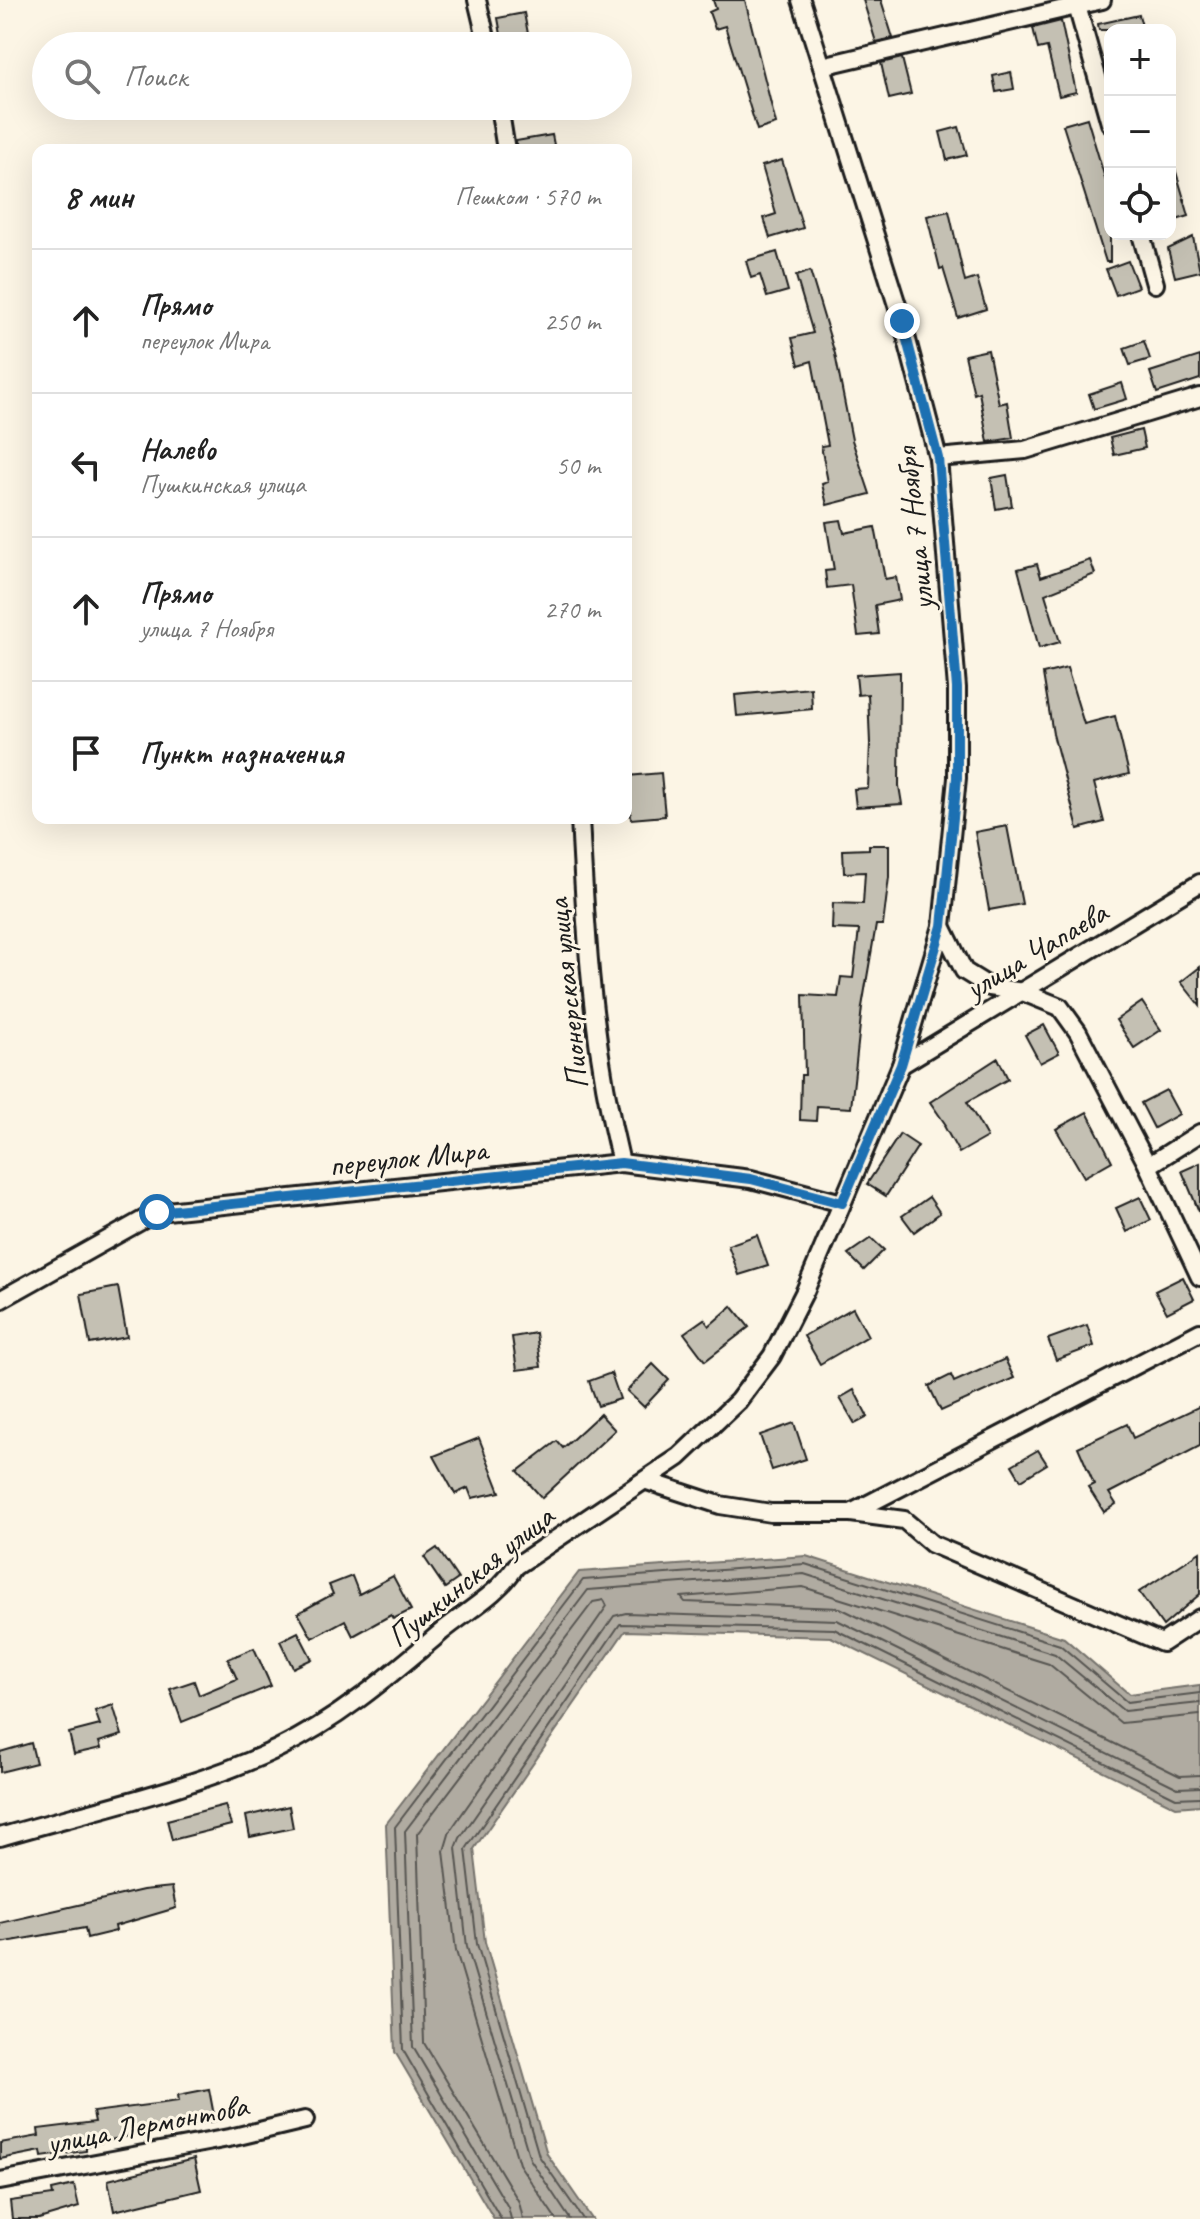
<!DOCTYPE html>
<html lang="ru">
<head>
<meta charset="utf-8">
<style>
	body { margin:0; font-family:Caveat,sans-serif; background:#f2f2f2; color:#222 }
	.controls { position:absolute; right:24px; top:24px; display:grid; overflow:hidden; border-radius:16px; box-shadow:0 8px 32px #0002 }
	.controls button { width:72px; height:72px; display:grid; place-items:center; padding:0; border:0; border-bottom:2px solid #e0e0e0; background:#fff; color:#222; font:40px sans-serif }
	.stop { position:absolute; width:24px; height:24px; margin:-18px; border:6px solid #1f6fb2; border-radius:50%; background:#fff }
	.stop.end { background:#1f6fb2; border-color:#fff; box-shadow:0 2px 8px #0008 }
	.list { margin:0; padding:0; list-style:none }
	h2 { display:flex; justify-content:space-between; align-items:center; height:104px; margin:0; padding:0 32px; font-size:34px }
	h2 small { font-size:26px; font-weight:400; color:#767676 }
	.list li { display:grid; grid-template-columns:52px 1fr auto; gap:24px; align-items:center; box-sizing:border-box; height:144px; padding:0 32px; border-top:2px solid #e0e0e0 }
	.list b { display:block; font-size:30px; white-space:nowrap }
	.list p { margin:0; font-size:26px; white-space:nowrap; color:#767676 }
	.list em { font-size:26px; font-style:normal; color:#767676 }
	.icon { flex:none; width:44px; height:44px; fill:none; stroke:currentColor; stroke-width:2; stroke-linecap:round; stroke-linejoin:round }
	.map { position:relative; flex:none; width:1200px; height:2219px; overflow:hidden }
	.search { position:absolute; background:#fff; box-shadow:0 8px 32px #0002; left:32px; top:32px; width:600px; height:88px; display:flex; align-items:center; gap:20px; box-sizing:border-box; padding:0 28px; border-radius:44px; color:#767676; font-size:30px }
	.panel { position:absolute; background:#fff; box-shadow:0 8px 32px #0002; left:32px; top:144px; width:600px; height:680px; border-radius:16px }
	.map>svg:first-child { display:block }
	.water { fill:#b0aba1; stroke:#75726c; stroke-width:2 }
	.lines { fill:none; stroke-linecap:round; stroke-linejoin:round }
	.shore { stroke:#575551; stroke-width:2 }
	.building { fill:#c4c0b3; stroke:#1c1c1c; stroke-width:2 }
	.street-casing { stroke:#1c1c1c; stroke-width:22 }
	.street { stroke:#fcf5e5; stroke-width:16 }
	.route { stroke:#1f6fb2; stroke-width:10 }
	.labels { text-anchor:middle; stroke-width:6; stroke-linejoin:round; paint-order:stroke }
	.street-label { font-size:32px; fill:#1c1c1c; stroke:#fcf5e5 }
</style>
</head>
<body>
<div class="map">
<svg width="1200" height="2219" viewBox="0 0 1200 2219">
	<rect width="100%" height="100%" fill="#fcf5e5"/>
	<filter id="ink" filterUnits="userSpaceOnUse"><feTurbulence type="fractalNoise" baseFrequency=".0125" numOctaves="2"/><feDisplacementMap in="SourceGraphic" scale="16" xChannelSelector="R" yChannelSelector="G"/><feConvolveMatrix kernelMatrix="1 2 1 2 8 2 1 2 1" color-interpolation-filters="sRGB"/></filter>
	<g filter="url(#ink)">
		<polygon class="water" points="806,1556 1064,1638 1129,1694 1200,1685 1200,1805 1176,1807 831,1637 625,1631 474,1849 485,1942 547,2154 592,2219 494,2219 395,2052 386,1824 579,1572"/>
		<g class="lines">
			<g class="shore">
				<polyline points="1200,1715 1121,1723 1049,1664 803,1587 681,1597 685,1602 840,1608 1180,1776 1200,1775"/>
				<polyline points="501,2219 403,2050 395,1827 583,1580 805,1564 1060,1645 1127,1702 1200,1693"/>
				<polyline points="511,2219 508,2207 413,2047 405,1831 588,1590 804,1574 1055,1654 1124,1711 1200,1703"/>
				<polyline points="523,2219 519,2202 424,2043 417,1834 593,1602 604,1600 607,1606 450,1831 444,1851 456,1951 519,2164 556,2219"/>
				<polyline points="570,2219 530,2159 467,1947 456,1848 460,1838 614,1616 626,1613 837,1620 1178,1788 1200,1787"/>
				<polyline points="583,2219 539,2156 477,1944 466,1849 620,1624 834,1629 1176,1798 1200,1797"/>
			</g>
		</g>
		<g class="building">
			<polygon points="713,0 745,0 776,124 757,130 725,26 715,29 709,12 716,9"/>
			<polygon points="863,0 881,0 893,38 876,42"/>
			<polygon points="524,13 530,44 503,46 498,18"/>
			<polygon points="1139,15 1143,30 1099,30 1098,24"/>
			<polygon points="1061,21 1076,92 1059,96 1047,47 1038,49 1033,28"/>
			<polygon points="902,58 911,94 889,99 881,63"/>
			<polygon points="1011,72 1014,89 996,92 993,76"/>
			<polygon points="1087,118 1110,195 1110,262 1106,262 1063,125"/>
			<polygon points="959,127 967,155 947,160 940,132"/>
			<polygon points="552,135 555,150 517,150 516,141"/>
			<polygon points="782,160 803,228 770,238 764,218 776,214 762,166"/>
			<polygon points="1170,165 1174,165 1189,216 1170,222"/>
			<polygon points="949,211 965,282 977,278 986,309 958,318 943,268 940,269 927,216"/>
			<polygon points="1193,237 1200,271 1175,277 1168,249"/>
			<polygon points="777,252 788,291 767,297 760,275 751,278 746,261"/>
			<polygon points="1128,261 1138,287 1116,295 1106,269"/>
			<polygon points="810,271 835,354 852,440 870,494 827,505 822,484 828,482 821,446 828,445 812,361 799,365 792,338 813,333 796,276"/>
			<polygon points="1144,341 1150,359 1130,365 1124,348"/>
			<polygon points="988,350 999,404 1007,402 1013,438 988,442 979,392 974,394 965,355"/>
			<polygon points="1200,356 1200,379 1157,393 1150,372"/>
			<polygon points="1122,383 1127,399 1094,409 1089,394"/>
			<polygon points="1141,430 1145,448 1114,455 1110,438"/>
			<polygon points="1007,475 1012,506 996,509 991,478"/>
			<polygon points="841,520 844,533 875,527 885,579 896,577 900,600 875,605 879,634 858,636 851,585 827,588 825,571 834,570 826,522"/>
			<polygon points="1090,560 1095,574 1045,594 1060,642 1039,648 1018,569 1037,564 1041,577"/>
			<polygon points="1067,668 1084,724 1115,716 1129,774 1094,783 1104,822 1078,829 1053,734 1043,674"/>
			<polygon points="900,672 899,786 902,804 856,807 854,789 868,788 870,744 868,694 858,695 856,675"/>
			<polygon points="811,688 812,709 737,716 735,695"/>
			<polygon points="661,773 665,816 631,819 628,776"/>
			<polygon points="1007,826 1022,904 989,910 975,832"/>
			<polygon points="869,845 889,845 889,877 883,925 876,925 862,1007 851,1108 817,1106 816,1121 800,1120 801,1075 805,1075 803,995 838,997 841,977 853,978 859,930 832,929 833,903 863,904 865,872 844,873 843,850 869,849"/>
			<polygon points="1200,967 1200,1006 1181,982"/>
			<polygon points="1142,1002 1161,1030 1134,1048 1116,1020"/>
			<polygon points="1044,1025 1059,1053 1040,1063 1025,1035"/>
			<polygon points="998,1058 1008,1079 967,1102 987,1137 959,1153 944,1126 946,1125 930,1102"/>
			<polygon points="1166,1090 1179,1114 1154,1128 1141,1103"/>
			<polygon points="1087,1112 1112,1161 1084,1177 1056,1129"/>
			<polygon points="900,1134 918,1146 886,1196 867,1184"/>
			<polygon points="1200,1163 1200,1214 1182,1171"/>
			<polygon points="929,1197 940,1213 914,1232 902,1216"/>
			<polygon points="1140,1197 1151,1220 1127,1232 1116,1208"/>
			<polygon points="757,1235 768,1266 739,1275 728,1245"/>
			<polygon points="871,1238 884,1250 864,1270 848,1254"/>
			<polygon points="1183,1277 1194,1299 1167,1313 1155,1291"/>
			<polygon points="118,1287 127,1337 90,1344 81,1294"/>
			<polygon points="732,1306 749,1327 705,1361 684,1333 704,1319 709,1326"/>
			<polygon points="853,1308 868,1336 820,1364 804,1336"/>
			<polygon points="1087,1325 1094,1346 1056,1360 1048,1339"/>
			<polygon points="536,1333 541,1367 517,1370 512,1337"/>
			<polygon points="1005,1359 1014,1378 941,1411 929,1386 951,1375 954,1382"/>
			<polygon points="653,1364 669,1380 644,1407 627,1391"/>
			<polygon points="611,1373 620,1399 598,1406 589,1381"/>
			<polygon points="854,1390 868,1417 855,1424 840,1398"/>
			<polygon points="1200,1406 1200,1446 1109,1493 1116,1504 1104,1512 1088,1487 1094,1484 1078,1447 1127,1424 1133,1438"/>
			<polygon points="600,1414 615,1430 542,1498 518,1471 557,1441 563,1448"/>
			<polygon points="794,1423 806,1459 772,1470 760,1435"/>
			<polygon points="479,1438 500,1492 472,1498 468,1488 455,1494 434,1456"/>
			<polygon points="1038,1450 1047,1464 1021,1480 1012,1465"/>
			<polygon points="437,1548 458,1579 445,1588 424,1557"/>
			<polygon points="1200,1552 1200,1594 1163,1626 1139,1592"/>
			<polygon points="352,1576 359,1594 393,1576 411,1610 393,1619 391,1615 353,1636 345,1620 312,1638 298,1613 333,1594 329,1585"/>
			<polygon points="298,1632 312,1659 293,1668 280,1641"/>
			<polygon points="254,1648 271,1686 182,1722 170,1689 194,1681 199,1695 237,1679 228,1659"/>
			<polygon points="113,1705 122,1735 99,1742 101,1748 74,1754 69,1733 100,1725 95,1711"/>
			<polygon points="31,1743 36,1763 0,1772 0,1752"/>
			<polygon points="225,1805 231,1825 172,1840 167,1820"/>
			<polygon points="289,1806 293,1828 250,1837 246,1816"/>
			<polygon points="172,1887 176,1908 115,1926 116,1931 87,1938 85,1928 0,1943 0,1923 143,1890"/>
			<polygon points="209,2089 215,2121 119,2138 86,2146 86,2151 42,2157 41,2151 0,2159 0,2143 39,2136 38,2129 95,2122 93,2112 179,2101 178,2095"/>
			<polygon points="194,2159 201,2190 114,2211 108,2180"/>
			<polygon points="74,2185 79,2207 39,2219 12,2219 10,2201 53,2195 52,2190"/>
		</g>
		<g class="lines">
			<defs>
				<g id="street">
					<polyline points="477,0 488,46"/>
					<polyline points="1077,6 1110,123"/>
					<polyline points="822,66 1102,0"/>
					<polyline points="499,106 506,150"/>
					<polyline points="1141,234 1155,284"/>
					<polyline points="938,458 1025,450 1200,397"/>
					<path d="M580 818C586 939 592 1044 621 1163"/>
					<polyline points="942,926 964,971 990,987 1023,992 1060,1007 1078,1032 1148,1166 1200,1277"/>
					<polyline points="901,1065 1200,883"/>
					<polyline points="1148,1166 1200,1133"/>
					<polyline points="0,1300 157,1212 621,1163 751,1179 842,1203"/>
					<polyline points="647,1481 720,1505 771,1513 851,1513 904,1520 932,1544 1162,1643 1200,1618"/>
					<polyline points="851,1513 1200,1332"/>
					<path d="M0 1837C92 1810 190 1790 277 1749 338 1720 389 1676 440 1633 466 1611 497 1596 516 1566L679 1457 738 1401 772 1356 805 1291 901 1065 942 926 957 778V688L938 458 902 321 801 0"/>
					<polyline points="0,2181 234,2137 305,2120"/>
				</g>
			</defs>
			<use href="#street" class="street-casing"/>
			<use href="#street" class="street"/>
		</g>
	</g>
	<g class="lines" filter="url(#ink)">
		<polyline class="route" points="157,1212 621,1163 751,1179 842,1203 901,1065 942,926 957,778 957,688 938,458 902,321"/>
	</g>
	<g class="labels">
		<g class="street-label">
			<text transform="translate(914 529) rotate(-96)" y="11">улица 7 Ноября</text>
			<text transform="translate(1036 950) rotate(-31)" y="11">улица Чапаева</text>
			<text transform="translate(567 994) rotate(-96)" y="11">Пионерская улица</text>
			<text transform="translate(408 1157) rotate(-6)" y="11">переулок Мира</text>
			<text transform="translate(470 1576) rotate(-39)" y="11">Пушкинская улица</text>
			<text transform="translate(147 2124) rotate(-11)" y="11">улица Лермонтова</text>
		</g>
	</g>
</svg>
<div class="controls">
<button>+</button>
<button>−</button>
<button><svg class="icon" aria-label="locate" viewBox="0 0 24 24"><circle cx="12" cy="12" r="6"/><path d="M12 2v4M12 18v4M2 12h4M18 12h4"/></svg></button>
</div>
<div class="stop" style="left:157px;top:1212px"></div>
<div class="stop end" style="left:902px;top:321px"></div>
<div class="search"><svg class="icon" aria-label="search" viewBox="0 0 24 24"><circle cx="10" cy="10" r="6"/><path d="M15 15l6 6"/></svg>Поиск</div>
<section class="panel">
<h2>8 мин<small>Пешком · 570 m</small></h2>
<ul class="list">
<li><svg class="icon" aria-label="ahead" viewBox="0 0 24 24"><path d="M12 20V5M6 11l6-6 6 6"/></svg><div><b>Прямо</b><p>переулок Мира</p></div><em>250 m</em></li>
<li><svg class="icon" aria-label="left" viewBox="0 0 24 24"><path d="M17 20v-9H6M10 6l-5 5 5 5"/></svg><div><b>Налево</b><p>Пушкинская улица</p></div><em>50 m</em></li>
<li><svg class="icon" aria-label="ahead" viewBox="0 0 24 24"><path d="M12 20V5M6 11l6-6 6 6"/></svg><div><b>Прямо</b><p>улица 7 Ноября</p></div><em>270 m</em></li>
<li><svg class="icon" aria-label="arrive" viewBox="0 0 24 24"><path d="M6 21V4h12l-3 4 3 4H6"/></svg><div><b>Пункт назначения</b></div></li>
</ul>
</section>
</div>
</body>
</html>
